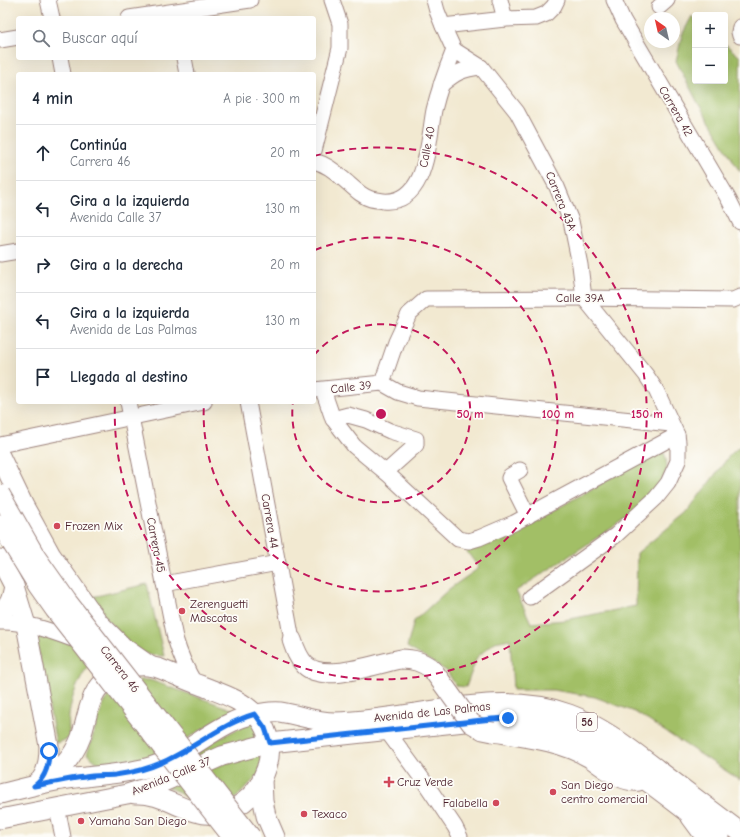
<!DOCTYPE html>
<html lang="es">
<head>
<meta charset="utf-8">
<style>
	body { margin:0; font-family:"Comic Neue",sans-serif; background:#f6f6f7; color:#1f2937 }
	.controls { position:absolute; right:12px; top:12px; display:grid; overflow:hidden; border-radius:4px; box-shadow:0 4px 16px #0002 }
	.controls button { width:36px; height:36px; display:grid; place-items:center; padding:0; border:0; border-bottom:1px solid #e0e1e3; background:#fff; color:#1f2937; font:20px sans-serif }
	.compass { position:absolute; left:644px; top:12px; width:36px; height:36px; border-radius:50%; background:#fff; box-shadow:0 4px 16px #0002; rotate:326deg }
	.stop { position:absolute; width:12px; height:12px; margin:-9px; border:3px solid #1a73e8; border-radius:50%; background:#fff }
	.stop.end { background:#1a73e8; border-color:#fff; box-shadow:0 1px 4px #0008 }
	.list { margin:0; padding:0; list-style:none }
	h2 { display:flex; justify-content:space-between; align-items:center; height:52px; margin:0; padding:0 16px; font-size:17px }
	h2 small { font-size:13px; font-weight:400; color:#747a83 }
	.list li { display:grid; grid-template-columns:26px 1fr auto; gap:12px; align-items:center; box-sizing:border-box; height:56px; padding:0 16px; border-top:1px solid #e0e1e3 }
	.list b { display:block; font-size:15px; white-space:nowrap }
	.list p { margin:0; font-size:13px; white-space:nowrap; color:#747a83 }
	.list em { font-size:13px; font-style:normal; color:#747a83 }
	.icon { flex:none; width:22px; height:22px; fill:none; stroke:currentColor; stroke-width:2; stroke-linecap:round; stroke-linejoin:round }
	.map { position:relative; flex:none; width:740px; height:837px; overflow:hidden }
	.search { position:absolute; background:#fff; box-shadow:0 4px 16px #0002; left:16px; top:16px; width:300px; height:44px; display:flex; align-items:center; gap:10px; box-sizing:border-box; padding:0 14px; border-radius:4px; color:#747a83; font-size:15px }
	.panel { position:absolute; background:#fff; box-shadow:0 4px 16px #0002; left:16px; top:72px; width:300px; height:332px; border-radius:4px }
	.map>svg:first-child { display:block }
	.green { fill:#a2bf66; stroke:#766f48 }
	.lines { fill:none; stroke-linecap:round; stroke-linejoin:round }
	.minor-casing { stroke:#9e847e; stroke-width:17 }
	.major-casing { stroke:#9e847e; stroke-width:21 }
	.minor { stroke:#fff; stroke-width:15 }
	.major { stroke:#fff; stroke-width:19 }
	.major-bridge-casing { stroke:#9e847e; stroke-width:21; stroke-linecap:butt }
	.major-bridge { stroke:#fff; stroke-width:19 }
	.route { stroke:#1a73e8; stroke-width:5 }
	.ring { fill:none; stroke:#c2185b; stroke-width:2; stroke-dasharray:7 5 }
	.poi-dot { fill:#d1495b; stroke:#fdfcf7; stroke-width:1.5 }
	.labels { text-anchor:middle; stroke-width:3.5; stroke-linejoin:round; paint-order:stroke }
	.shield { fill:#fdfcf7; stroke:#806168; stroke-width:1 }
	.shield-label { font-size:11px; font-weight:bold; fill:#4a1f2b }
	.street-label { font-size:12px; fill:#4a1f2b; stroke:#fdfcf7 }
	.poi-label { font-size:12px; fill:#4a1f2b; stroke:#fdfcf7; text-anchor:start }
	.centre { fill:#c2185b; stroke:#fdfcf7; stroke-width:2 }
	.ring-label { font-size:12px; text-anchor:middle; font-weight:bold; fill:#c2185b; stroke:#fdfcf7; stroke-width:3.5; stroke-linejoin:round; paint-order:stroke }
</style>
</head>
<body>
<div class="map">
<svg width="740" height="837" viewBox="0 0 740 837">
	<rect width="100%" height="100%" fill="#fdfcf7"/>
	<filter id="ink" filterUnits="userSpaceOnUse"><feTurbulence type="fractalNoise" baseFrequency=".025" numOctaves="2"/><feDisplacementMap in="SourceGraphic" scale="8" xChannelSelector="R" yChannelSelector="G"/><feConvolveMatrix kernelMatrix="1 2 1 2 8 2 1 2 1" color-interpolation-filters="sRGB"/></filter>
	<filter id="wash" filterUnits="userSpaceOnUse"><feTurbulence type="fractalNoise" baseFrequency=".012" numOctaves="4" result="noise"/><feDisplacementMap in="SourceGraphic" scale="16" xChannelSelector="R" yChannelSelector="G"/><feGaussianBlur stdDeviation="0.9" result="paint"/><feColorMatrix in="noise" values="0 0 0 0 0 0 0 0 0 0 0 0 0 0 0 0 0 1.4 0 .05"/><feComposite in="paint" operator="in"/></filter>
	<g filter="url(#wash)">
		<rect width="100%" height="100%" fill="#f2e9d1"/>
		<g class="green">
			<polygon points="692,16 695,19 695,81 725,81 725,44 740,57 740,172 698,103 676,61 682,35"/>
			<polygon points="740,446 740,780 635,712 595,697 553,690 513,690 510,639 495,642 477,657 466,687 456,686 447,671 407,647 414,621 449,589 479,568 465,549 492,542 514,533 662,449 666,458 667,469 662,480 653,494 627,518 516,591 531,623 565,620 636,606 637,553 686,513 730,455"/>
			<polygon points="147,584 164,656 149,655 132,647 88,598"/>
			<path d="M35 635 72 644 90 663C79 678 71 697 69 716 68 723 69 731 70 738L56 743Z"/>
			<path d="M140 680H150L234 710C208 725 182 744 153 756 138 762 121 765 105 769L87 754C92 741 103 697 113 690 121 686 131 683 140 680Z"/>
			<polygon points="255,720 260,737 186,763 210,743"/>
			<polygon points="267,747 263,770 234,800 192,801 167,786"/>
		</g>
	</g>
	<g filter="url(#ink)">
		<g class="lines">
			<defs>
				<g id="minor">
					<polyline points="48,0 52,18"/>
					<polyline points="434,0 437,11 443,26 454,50 481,67 517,112 557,187 571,221 580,265 584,298 646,375 656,390 677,435 678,442 678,461 668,483 656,498 616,535 530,597"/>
					<polyline points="500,0 505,19"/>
					<polyline points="614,0 623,20 729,200 740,222"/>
					<polyline points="659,7 667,0"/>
					<polyline points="129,18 250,0"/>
					<polyline points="443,26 505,19 536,18 546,14 554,6 557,0"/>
					<polyline points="740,27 739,32 740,36"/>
					<polyline points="0,40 18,37"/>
					<polyline points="60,58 63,74"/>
					<polyline points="184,58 187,74"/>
					<path d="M441 85C455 73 462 69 481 67"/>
					<polyline points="314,151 340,48 340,24 332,0"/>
					<path d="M314 161C325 164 334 170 342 178 351 185 360 196 371 199 375 200 380 200 383 201 428 205 428 140 434 110 439 89 446 70 454 50"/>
					<polyline points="0,254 18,251"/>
					<polyline points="382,383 396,342 409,314 426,299 584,298 733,300 740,297"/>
					<polyline points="314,390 382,383 398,392 418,398 671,424"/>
					<polyline points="323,390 333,419 354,446 389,475 458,539 469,541 479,538 514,523 677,435"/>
					<path d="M128 402 175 638C180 655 186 669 195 684"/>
					<polyline points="248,402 292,640"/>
					<polyline points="333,419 348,415 366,420 390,431 416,439 416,445 386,472"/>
					<polyline points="0,445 204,402"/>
					<polyline points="520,470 510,476 509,478 528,516"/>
					<polyline points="164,584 278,563"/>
					<path d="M0 622C27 621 56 633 81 642"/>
					<polyline points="387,731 426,784 455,827 460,837"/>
					<polyline points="57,807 63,837"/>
					<polyline points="689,818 703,837"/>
				</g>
				<g id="major">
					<polyline points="0,456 24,506 51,555 99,623 123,647 150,666"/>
					<path d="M0 559 14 586 26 625 49 746C49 759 48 776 36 784"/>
					<path d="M0 614C10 606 12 597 14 586"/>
					<path d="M292 640C295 649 298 658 305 665 324 684 377 663 401 659"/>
					<path d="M493 732C525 737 562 741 590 758 604 767 621 783 639 781"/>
					<polyline points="262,780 263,801 266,816 275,837"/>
					<path d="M42 783C51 779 57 773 63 766 71 757 77 748 81 737 91 707 87 686 122 671 134 665 145 664 158 668 172 673 185 680 200 685 212 690 225 694 236 700 268 717 278 747 262 779 254 797 236 811 216 814 189 818 165 792 135 794"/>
					<path d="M0 794C28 787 57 779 86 777 109 774 131 773 153 766 190 754 218 721 256 714 264 713 273 711 280 712 299 715 316 722 335 722 411 721 495 687 569 714 602 726 629 748 657 769 685 790 712 811 740 832"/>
					<path d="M0 819 127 794 161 783 222 756 270 743 492 719C511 718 531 719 550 724 583 733 610 754 637 774 665 794 693 816 720 837"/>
				</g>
			</defs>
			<use href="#minor" class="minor-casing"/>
			<use href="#major" class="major-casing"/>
			<use href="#minor" class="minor"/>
			<use href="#major" class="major"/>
			<defs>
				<g id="major-bridge">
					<polyline points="0,494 36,557 67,601 251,837"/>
					<polyline points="0,524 38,586 55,610 232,837"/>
					<path d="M401 659C414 659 422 662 432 669L471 723 483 730 493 732"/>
				</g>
			</defs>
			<use href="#major-bridge" class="major-bridge-casing"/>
			<use href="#major-bridge" class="major-bridge"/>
		</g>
	</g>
	<g class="lines" filter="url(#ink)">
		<path class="route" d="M49 751C49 765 46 778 34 786 51 783 68 779 85 777 95 775 105 776 115 775 131 773 148 769 163 762 195 748 221 724 255 714L265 728 270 743 492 719 508 718"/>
	</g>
	<g class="ring">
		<path d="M314 355A89 89 0 1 1 293 402"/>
		<path d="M315 250A177 177 0 1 1 204 403"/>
		<path d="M314 156A266 266 0 1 1 115 402"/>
	</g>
	<g class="poi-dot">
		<circle cx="57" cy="526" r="4"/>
		<circle cx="182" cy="611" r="4"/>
		<path d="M387 776h4v4h4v4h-4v4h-4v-4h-4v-4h4z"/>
		<circle cx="553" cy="792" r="4"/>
		<circle cx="496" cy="803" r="4"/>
		<circle cx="304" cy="814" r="4"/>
		<circle cx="81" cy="821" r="4"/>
	</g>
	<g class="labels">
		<rect class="shield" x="577" y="713" width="20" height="18" rx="3"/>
		<g class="shield-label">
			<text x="587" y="726">56</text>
		</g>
		<g class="street-label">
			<text transform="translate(676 111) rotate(60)" y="4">Carrera 42</text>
			<text transform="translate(427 147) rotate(-79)" y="4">Calle 40</text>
			<text transform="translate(561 201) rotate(68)" y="4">Carrera 43A</text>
			<text x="580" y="302">Calle 39A</text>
			<text transform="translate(351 387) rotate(-6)" y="4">Calle 39</text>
			<text transform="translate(270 521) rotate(80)" y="4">Carrera 44</text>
			<text transform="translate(156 545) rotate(79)" y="4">Carrera 45</text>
			<text transform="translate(120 669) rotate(52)" y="4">Carrera 46</text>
			<text transform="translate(432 712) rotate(-6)" y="4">Avenida de Las Palmas</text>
			<text transform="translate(171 776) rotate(-22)" y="4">Avenida Calle 37</text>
		</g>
		<g class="poi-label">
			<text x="65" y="530">Frozen Mix</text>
			<text x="190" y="608">Zerenguetti<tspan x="190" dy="14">Mascotas</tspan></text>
			<text x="397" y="786">Cruz Verde</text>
			<text x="561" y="789">San Diego<tspan x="561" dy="14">centro comercial</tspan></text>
			<text x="488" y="807" text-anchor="end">Falabella</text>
			<text x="312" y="818">Texaco</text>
			<text x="89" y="825">Yamaha San Diego</text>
		</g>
	</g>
	<circle cx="381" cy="414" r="6" class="centre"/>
	<g class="ring-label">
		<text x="470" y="418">50 m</text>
		<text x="558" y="418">100 m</text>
		<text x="647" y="418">150 m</text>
	</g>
</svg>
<div class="controls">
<button>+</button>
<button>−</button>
</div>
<svg class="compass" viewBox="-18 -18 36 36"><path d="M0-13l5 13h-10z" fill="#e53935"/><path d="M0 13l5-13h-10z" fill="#747a83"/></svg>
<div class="stop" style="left:49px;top:751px"></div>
<div class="stop end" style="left:508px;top:718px"></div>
<div class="search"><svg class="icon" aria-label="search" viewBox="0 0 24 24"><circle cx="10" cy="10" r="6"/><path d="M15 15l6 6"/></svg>Buscar aquí</div>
<section class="panel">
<h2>4 min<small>A pie · 300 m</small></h2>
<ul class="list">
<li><svg class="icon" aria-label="ahead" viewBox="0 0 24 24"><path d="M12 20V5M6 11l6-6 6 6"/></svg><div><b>Continúa</b><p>Carrera 46</p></div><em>20 m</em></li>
<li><svg class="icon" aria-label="left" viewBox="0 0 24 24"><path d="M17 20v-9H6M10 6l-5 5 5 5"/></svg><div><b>Gira a la izquierda</b><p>Avenida Calle 37</p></div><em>130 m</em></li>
<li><svg class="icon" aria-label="right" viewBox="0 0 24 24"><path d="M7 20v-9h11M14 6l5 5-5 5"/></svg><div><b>Gira a la derecha</b></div><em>20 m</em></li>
<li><svg class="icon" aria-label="left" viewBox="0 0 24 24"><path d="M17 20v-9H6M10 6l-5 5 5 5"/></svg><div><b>Gira a la izquierda</b><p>Avenida de Las Palmas</p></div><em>130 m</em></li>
<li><svg class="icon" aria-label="arrive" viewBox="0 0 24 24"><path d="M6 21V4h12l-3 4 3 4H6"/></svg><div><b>Llegada al destino</b></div></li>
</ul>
</section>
</div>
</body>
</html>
